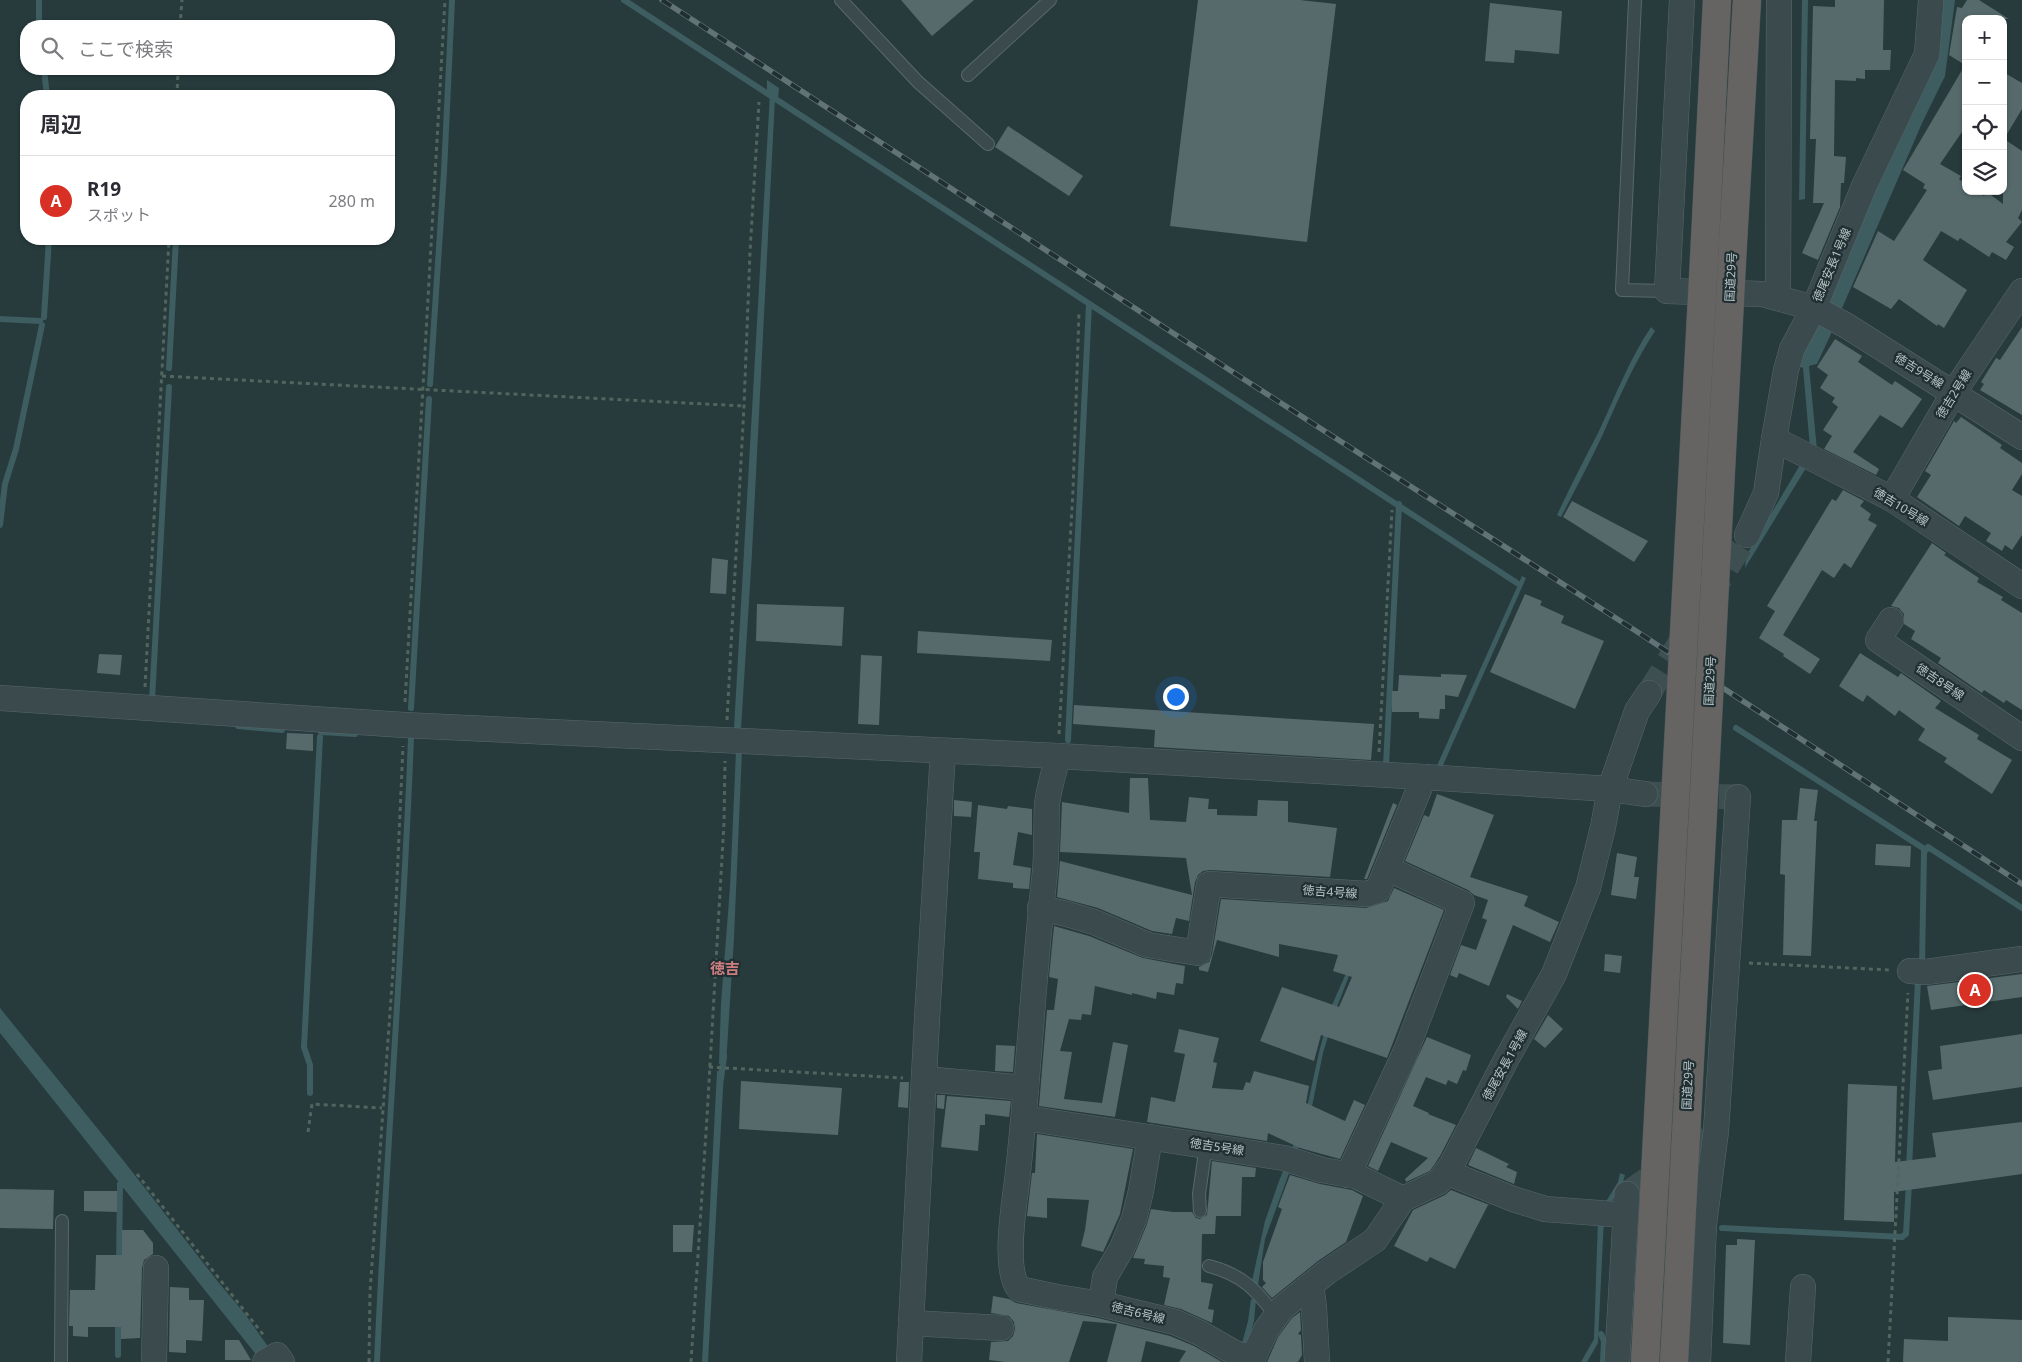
<!DOCTYPE html>
<html lang="ja">
<head>
<meta charset="utf-8">
<style>
	body { margin:0; font-family:"Noto Sans","Noto Sans JP",sans-serif; background:#f7f7f7; color:#2b2b33 }
	.controls { position:absolute; right:15px; top:15px; display:grid; overflow:hidden; border-radius:10px; box-shadow:0 1px 4px #0004 }
	.controls button { width:45px; height:45px; display:grid; place-items:center; padding:0; border:0; border-bottom:1px solid #e1e1e2; background:#fff; color:#2b2b33; font:25px sans-serif }
	.you { position:absolute; left:1175px; top:696px; width:18px; height:18px; margin:-12px; border:4px solid #fff; border-radius:50%; background:#1a73e8; box-shadow:0 0 0 8px #1a73e833 }
	.badge { display:grid; place-items:center; width:32px; height:32px; border-radius:50%; background:#d93025; color:#fff; font-size:16px; font-weight:700 }
	.pin { position:absolute; translate:-50% -50%; border:2px solid #fff; box-shadow:0 1px 5px #0006 }
	.list { margin:0; padding:0; list-style:none }
	h2 { display:flex; justify-content:space-between; align-items:center; height:65px; margin:0; padding:0 20px; font-size:21px }
	h2 small { font-size:16px; font-weight:400; color:#7c7c81 }
	.list li { display:grid; grid-template-columns:32px 1fr auto; gap:15px; align-items:center; box-sizing:border-box; height:90px; padding:0 20px; border-top:1px solid #e1e1e2 }
	.list b { display:block; font-size:19px; white-space:nowrap }
	.list p { margin:0; font-size:16px; white-space:nowrap; color:#7c7c81 }
	.list em { font-size:16px; font-style:normal; color:#7c7c81 }
	.icon { flex:none; width:28px; height:28px; fill:none; stroke:currentColor; stroke-width:2; stroke-linecap:round; stroke-linejoin:round }
	.map { position:relative; flex:none; width:2022px; height:1362px; overflow:hidden }
	.search { position:absolute; background:#fff; box-shadow:0 1px 4px #0004; left:20px; top:20px; width:375px; height:55px; display:flex; align-items:center; gap:12px; box-sizing:border-box; padding:0 18px; border-radius:20px; color:#7c7c81; font-size:19px }
	.panel { position:absolute; background:#fff; box-shadow:0 1px 4px #0004; left:20px; top:90px; width:375px; height:155px; border-radius:20px }
	.map>svg:first-child { display:block }
	.water { fill:#3d5d61 }
	.lines { fill:none; stroke-linecap:round; stroke-linejoin:round }
	.stream { stroke:#3d5d61; stroke-width:6 }
	.building { fill:#566a6c }
	.minor-tunnel { stroke:#3d4f51; stroke-width:25; stroke-dasharray:25 12; stroke-linecap:butt }
	.service-casing { stroke:#59686b; stroke-width:14 }
	.minor-casing { stroke:#59686b; stroke-width:26 }
	.trunk-casing { stroke:#465558; stroke-width:29 }
	.path { stroke:#52655f; stroke-width:3; stroke-dasharray:4 4; stroke-linecap:butt }
	.service { stroke:#3b4a4d; stroke-width:12 }
	.minor { stroke:#3b4a4d; stroke-width:25 }
	.trunk { stroke:#666462; stroke-width:28 }
	.rail-casing { stroke:#627376; stroke-width:5.5 }
	.rail { stroke:#202f32; stroke-width:4; stroke-dasharray:11; stroke-linecap:butt }
	.trunk-bridge-casing { stroke:#465558; stroke-width:29; stroke-linecap:butt }
	.trunk-bridge { stroke:#666462; stroke-width:28 }
	.labels { text-anchor:middle; stroke-width:4.5; stroke-linejoin:round; paint-order:stroke }
	.street-label { font-size:12px; fill:#b7c5c8; stroke:#202f32 }
	.quarter-label { font-size:15px; font-weight:bold; fill:#cf7e80; stroke:#202f32 }
</style>
</head>
<body>
<div class="map">
<svg width="2022" height="1362" viewBox="0 0 2022 1362">
	<rect width="100%" height="100%" fill="#273a3c"/>
	<g class="water">
		<polygon points="1802,0 1808,0 1805,199 1799,200"/>
		<polygon points="1939,0 1955,0 1945,76 1923,121 1830,336 1817,364 1809,366 1817,450 1745,568 1746,556 1810,448 1803,368 1798,366"/>
		<polygon points="767,80 779,88 778,99 775,98 752,553 741,729 734,728 770,93 767,92"/>
		<path d="M1651 327 1655 331C1634 363 1619 398 1603 434 1590 462 1575 490 1561 517L1557 515C1570 487 1584 460 1598 433 1615 397 1629 360 1651 327Z"/>
		<polygon points="1522,576 1526,578 1440,772 1435,770"/>
		<polygon points="736,751 742,751 734,938 726,1065 719,1064 721,1003 730,887"/>
		<polygon points="1363,935 1367,938 1349,976 1337,1007 1323,1053 1310,1116 1265,1239 1258,1285 1252,1281 1265,1221 1279,1181 1305,1116 1320,1048 1332,1005"/>
		<polygon points="0,1008 123,1160 219,1283 245,1314 279,1362 262,1362 0,1033"/>
		<polygon points="717,1071 724,1071 708,1362 702,1362"/>
		<polygon points="1620,1173 1625,1175 1623,1182 1607,1210 1602,1208 1618,1182"/>
		<polygon points="1598,1218 1604,1218 1598,1343 1587,1362 1581,1362 1594,1339"/>
		<polygon points="1251,1299 1256,1300 1254,1321 1243,1362 1241,1347 1248,1321"/>
	</g>
	<g class="lines">
		<g class="stream">
			<polyline points="39,0 39,26"/>
			<polyline points="624,0 1517,583"/>
			<polyline points="44,69 47,96"/>
			<polyline points="44,317 49,239"/>
			<polyline points="0,319 40,321"/>
			<polyline points="169,368 176,239"/>
			<polyline points="430,384 444,172 452,0"/>
			<polyline points="0,525 5,484 16,449 42,325"/>
			<polyline points="152,700 169,387"/>
			<polyline points="411,708 429,399"/>
			<polyline points="238,726 282,730"/>
			<polyline points="1736,728 1926,850 1928,847 2022,908"/>
			<polyline points="321,732 355,734"/>
			<polyline points="1068,740 1089,304"/>
			<polyline points="1386,766 1399,504"/>
			<polyline points="1922,966 1924,851"/>
			<polyline points="721,1079 724,1056"/>
			<polyline points="310,1093 310,1065 304,1047 320,737"/>
			<polyline points="1909,1168 1918,980"/>
			<polyline points="1722,1228 1902,1237"/>
			<polyline points="1903,1236 1906,1234 1909,1183"/>
			<polyline points="119,1263 120,1184"/>
			<polyline points="1601,1334 1604,1341 1603,1362"/>
			<polyline points="118,1355 118,1318"/>
			<path d="M377 1362C386 1154 403 946 411 738"/>
		</g>
	</g>
	<g class="building">
		<polygon points="901,0 974,0 932,36"/>
		<polygon points="1198,0 1300,0 1336,4 1307,242 1170,226"/>
		<polygon points="1835,0 1884,0 1883,50 1891,50 1890,70 1865,70 1865,79 1856,78 1856,81 1835,80 1834,156 1846,157 1844,183 1841,183 1840,207 1818,260 1802,253 1824,203 1813,203 1816,139 1810,139 1813,6 1835,7"/>
		<polygon points="1967,0 1979,0 2009,19 1966,19 1966,126 1940,164 1961,176 1959,179 1966,184 1966,191 1976,191 1984,196 1987,192 2003,204 2003,72 2022,83 2022,109 2004,139 2022,151 2022,210 2018,218 2022,222 2006,242 2014,247 2006,260 1992,252 1989,257 1960,238 1958,241 1941,231 1923,260 1967,290 1944,328 1938,324 1937,326 1899,299 1891,309 1853,287 1878,231 1894,241 1927,190 1923,188 1925,184 1903,170 1965,65 1949,55 1957,7 1962,8"/>
		<polygon points="1490,3 1562,11 1559,54 1515,50 1514,63 1485,61"/>
		<polygon points="1008,126 1083,176 1069,196 995,147"/>
		<polygon points="2022,327 2022,415 1980,390 1984,384 1981,382 1996,358 2000,360"/>
		<polygon points="1835,339 1862,356 1858,362 1892,385 1895,381 1922,399 1902,428 1880,415 1853,452 1879,469 1876,475 1824,449 1832,436 1823,430 1838,407 1832,402 1835,398 1820,388 1828,375 1817,367"/>
		<polygon points="1961,417 2002,445 2000,448 2022,463 2022,474 2012,490 2022,496 2022,535 2012,550 2005,545 2002,551 1986,541 1991,533 1965,516 1959,526 1917,497 1931,475 1925,471 1954,421 1956,423"/>
		<polygon points="1843,490 1864,501 1860,506 1871,514 1868,520 1877,525 1851,568 1844,563 1834,578 1822,570 1783,635 1820,659 1810,674 1783,656 1784,654 1759,638 1775,611 1767,606 1832,499 1836,501"/>
		<polygon points="1572,501 1648,541 1634,562 1563,517"/>
		<polygon points="1932,543 1946,553 1944,555 1979,578 1977,582 2003,597 2001,600 2022,613 2022,710 2006,700 2004,703 1984,690 1982,693 1938,663 1941,658 1911,639 1915,631 1904,624 1904,614 1899,608 1891,606"/>
		<polygon points="712,558 728,560 726,594 710,593"/>
		<polygon points="1525,594 1542,601 1540,605 1564,616 1561,623 1604,641 1575,709 1490,672"/>
		<polygon points="757,604 844,607 842,646 756,641"/>
		<polygon points="918,631 1052,640 1050,661 917,653"/>
		<polygon points="1860,653 1898,677 1901,673 1941,701 1935,708 1979,735 1977,739 2012,760 1992,794 1944,762 1947,758 1918,740 1925,729 1899,710 1895,716 1867,695 1863,702 1839,686"/>
		<polygon points="99,654 122,655 120,675 97,673"/>
		<polygon points="861,655 882,656 879,725 858,724"/>
		<polygon points="1441,674 1467,675 1458,697 1445,695 1445,709 1440,709 1439,719 1419,718 1419,712 1392,712 1392,691 1398,691 1399,675 1441,677"/>
		<polygon points="1074,705 1374,724 1371,760 1154,747 1155,730 1073,724"/>
		<polygon points="287,733 313,734 313,751 286,749"/>
		<polygon points="1130,778 1148,778 1150,820 1186,822 1189,797 1209,799 1208,809 1217,809 1217,815 1257,816 1258,800 1288,801 1288,822 1337,828 1330,877 1210,870 1203,871 1198,875 1195,882 1189,921 1176,918 1172,934 1152,931 1098,908 1057,897 1060,861 1192,895 1186,858 1060,852 1062,802 1129,813"/>
		<polygon points="1800,788 1818,790 1814,821 1817,821 1811,956 1783,955 1785,875 1780,874 1782,820 1797,820"/>
		<polygon points="1437,794 1494,815 1470,877 1528,896 1524,906 1559,922 1550,942 1513,925 1489,986 1459,973 1457,978 1450,975 1461,945 1476,950 1487,920 1482,918 1488,900 1474,895 1468,890 1405,861 1424,815 1429,817"/>
		<polygon points="954,800 972,802 971,817 954,816"/>
		<polygon points="1393,803 1397,805 1367,879 1364,879"/>
		<polygon points="978,805 1007,809 1008,806 1032,809 1032,835 1018,832 1013,865 1031,868 1029,889 1013,888 1013,883 978,879 980,852 974,852"/>
		<polygon points="1876,844 1911,846 1910,867 1875,865"/>
		<polygon points="1617,853 1637,857 1634,877 1639,877 1636,899 1611,895"/>
		<polygon points="1394,888 1444,910 1387,1058 1321,1035 1314,1061 1260,1041 1282,987 1339,1007 1352,977 1333,971 1338,955 1279,944 1279,957 1217,940 1208,972 1199,970 1199,967 1209,962 1212,955 1221,899 1366,908 1388,901"/>
		<polygon points="1054,926 1089,936 1143,958 1185,966 1183,984 1176,983 1174,995 1157,992 1156,999 1132,993 1132,995 1095,986 1091,1015 1082,1014 1081,1020 1069,1019 1060,1051 1072,1052 1064,1099 1102,1103 1113,1042 1128,1045 1115,1117 1039,1106 1047,1010 1054,1010 1058,979 1049,977"/>
		<polygon points="1605,954 1622,956 1620,973 1604,971"/>
		<polygon points="2022,974 2022,997 1931,1010 1927,986"/>
		<polygon points="1507,994 1522,1001 1518,1009 1506,997"/>
		<polygon points="1548,1015 1563,1029 1545,1048 1534,1039"/>
		<polygon points="1179,1029 1219,1038 1213,1062 1217,1063 1212,1088 1243,1090 1246,1082 1250,1083 1254,1071 1309,1086 1306,1103 1345,1121 1354,1100 1365,1105 1340,1159 1300,1148 1268,1133 1267,1141 1147,1122 1151,1097 1175,1102 1185,1054 1174,1052"/>
		<polygon points="2022,1034 2022,1087 1933,1100 1928,1071 1942,1069 1940,1046"/>
		<polygon points="1427,1037 1471,1055 1466,1071 1463,1070 1457,1084 1448,1080 1446,1085 1426,1077 1413,1106 1429,1113 1428,1114 1456,1125 1440,1156 1430,1171 1406,1182 1405,1179 1428,1158 1391,1142 1378,1171 1368,1166"/>
		<polygon points="996,1045 1015,1046 1013,1072 995,1071"/>
		<polygon points="741,1081 842,1088 838,1135 739,1129"/>
		<polygon points="900,1082 909,1082 908,1108 898,1107"/>
		<polygon points="1848,1084 1897,1086 1895,1162 1936,1157 1932,1133 2022,1122 2022,1174 1894,1192 1894,1222 1844,1220"/>
		<polygon points="937,1095 945,1095 944,1109 937,1108"/>
		<polygon points="947,1096 1011,1101 1009,1117 985,1114 985,1125 980,1125 978,1151 941,1147"/>
		<polygon points="1037,1134 1133,1149 1120,1214 1103,1252 1081,1246 1085,1230 1089,1200 1047,1198 1047,1218 1027,1216 1032,1173 1035,1173"/>
		<polygon points="1476,1148 1509,1164 1506,1167 1517,1172 1514,1184 1468,1165"/>
		<polygon points="1212,1161 1256,1168 1255,1177 1242,1177 1241,1216 1216,1216 1215,1234 1202,1234 1201,1282 1213,1284 1208,1309 1214,1310 1212,1323 1181,1309 1164,1305 1170,1278 1163,1277 1164,1266 1144,1264 1145,1259 1133,1258 1147,1224 1151,1209 1173,1212 1192,1212 1196,1218 1200,1219 1207,1215"/>
		<polygon points="1290,1175 1320,1184 1352,1190 1363,1196 1346,1242 1318,1261 1272,1298 1262,1287 1266,1283 1263,1280 1263,1262 1282,1209 1278,1207"/>
		<polygon points="0,1189 54,1190 53,1229 0,1228"/>
		<polygon points="1451,1190 1492,1206 1488,1205 1455,1269 1430,1257 1427,1262 1394,1246 1413,1210 1445,1195"/>
		<polygon points="84,1191 117,1191 117,1212 84,1211"/>
		<polygon points="673,1225 694,1225 692,1252 673,1252"/>
		<polygon points="122,1230 143,1230 153,1243 153,1254 144,1260 142,1268 140,1338 121,1339 121,1327 88,1327 88,1337 73,1336 73,1326 69,1326 70,1290 95,1290 96,1255 122,1255"/>
		<polygon points="1737,1239 1755,1240 1750,1345 1723,1343 1726,1245 1737,1245"/>
		<polygon points="170,1287 189,1288 189,1300 204,1300 202,1341 186,1340 186,1353 169,1352"/>
		<polygon points="993,1296 1009,1299 1016,1303 1098,1318 1170,1336 1194,1346 1222,1362 1179,1362 1186,1351 1146,1341 1141,1362 1107,1362 1117,1324 1083,1321 1069,1362 1005,1362 989,1360 991,1342 1008,1341 1013,1336 1015,1329 1014,1322 1009,1316 991,1313"/>
		<polygon points="1300,1312 1301,1330 1298,1334 1301,1335 1302,1355 1298,1362 1267,1362 1278,1337 1292,1318"/>
		<polygon points="1948,1317 2022,1320 2022,1362 1903,1362 1904,1339 1948,1341"/>
		<polygon points="225,1340 239,1340 251,1360 225,1360"/>
	</g>
	<g class="lines">
		<g class="minor-tunnel">
			<polyline points="1649,693 1747,535"/>
			<polyline points="1645,794 1738,797"/>
			<polyline points="1627,1194 1716,1131"/>
		</g>
		<defs>
			<g id="service">
				<polyline points="841,0 918,82 988,144"/>
				<polyline points="1635,0 1622,290 1667,291"/>
				<polyline points="968,75 1050,0"/>
				<polyline points="1200,1211 1199,1194 1206,1145"/>
				<path d="M1209 1266C1243 1275 1256 1290 1276 1316"/>
				<polyline points="61,1362 62,1221"/>
			</g>
			<g id="minor">
				<polyline points="1682,0 1667,291 1762,294 1814,308 1847,326 2022,437"/>
				<polyline points="1778,297 1779,0"/>
				<polyline points="1774,439 1892,499 2022,586"/>
				<polyline points="1892,499 1954,392 2022,291"/>
				<polyline points="1747,535 1766,493 1774,439 1786,370 1792,349 1814,308 1865,184 1927,54 1931,0"/>
				<polyline points="1891,620 1878,640 2022,738"/>
				<polyline points="0,698 404,725 1058,756 1424,777"/>
				<path d="M1058 756C1054 772 1049 788 1047 804 1046 827 1047 850 1045 872 1033 975 1029 1078 1017 1181 1014 1206 1003 1269 1019 1289L1057 1297 1101 1304"/>
				<polyline points="1040,908 1067,914 1094,922 1148,945 1198,953 1209,884 1367,894 1378,890 1424,777 1610,789 1645,794"/>
				<polyline points="1910,971 1926,972 2022,959"/>
				<polyline points="924,1079 1026,1088"/>
				<polyline points="1025,1118 1284,1158 1322,1170 1356,1176 1403,1199"/>
				<polyline points="1150,1137 1141,1191 1134,1219 1122,1248 1105,1277 1101,1304 1175,1322 1200,1333 1235,1353 1252,1358"/>
				<polyline points="1446,1172 1513,1199 1545,1209 1625,1215"/>
				<polyline points="1348,1175 1406,1051 1462,903 1388,869"/>
				<polyline points="1311,1285 1314,1307 1317,1362"/>
				<polyline points="911,1323 1001,1328"/>
				<polyline points="154,1362 156,1268"/>
				<polyline points="265,1362 277,1355 282,1362"/>
				<polyline points="909,1362 927,1019 943,751"/>
				<polyline points="1251,1362 1266,1330 1282,1308 1327,1272 1375,1240 1403,1199 1439,1182 1452,1164 1507,1058 1554,974 1588,888 1603,827 1610,789 1637,711 1649,693"/>
				<polyline points="1617,1362 1627,1194"/>
				<polyline points="1698,1362 1704,1224 1716,1131 1738,797"/>
				<polyline points="1798,1362 1803,1287"/>
			</g>
			<g id="trunk">
				<polyline points="1705,241 1717,0"/>
				<polyline points="1733,242 1747,0"/>
			</g>
		</defs>
		<use href="#service" class="service-casing"/>
		<use href="#minor" class="minor-casing"/>
		<use href="#trunk" class="trunk-casing"/>
		<g class="path">
			<polyline points="180,26 182,0"/>
			<polyline points="177,96 178,69"/>
			<polyline points="162,376 744,406"/>
			<polyline points="145,687 169,239"/>
			<polyline points="405,702 445,0"/>
			<polyline points="727,720 744,406 750,252 759,102"/>
			<polyline points="1059,734 1073,491 1079,313"/>
			<polyline points="1379,752 1392,510"/>
			<polyline points="1749,963 1890,970"/>
			<polyline points="709,1067 903,1078"/>
			<polyline points="308,1132 312,1104 382,1108"/>
			<polyline points="137,1174 265,1337"/>
			<polyline points="369,1362 370,1292 393,970 403,746"/>
			<polyline points="691,1362 707,1117 724,823 725,761"/>
			<polyline points="1888,1362 1908,993"/>
		</g>
		<use href="#service" class="service"/>
		<use href="#minor" class="minor"/>
		<use href="#trunk" class="trunk"/>
		<defs>
			<polyline id="rail" points="662,0 1245,380 1636,631 2022,884"/>
		</defs>
		<use href="#rail" class="rail-casing"/>
		<use href="#rail" class="rail"/>
		<defs>
			<g id="trunk-bridge">
				<polyline points="1645,1362 1705,241"/>
				<polyline points="1674,1362 1733,242"/>
			</g>
		</defs>
		<use href="#trunk-bridge" class="trunk-bridge-casing"/>
		<use href="#trunk-bridge" class="trunk-bridge"/>
	</g>
	<g class="labels">
		<g class="street-label">
			<text transform="translate(1832 265) rotate(-67)" y="4">徳尾安長1号線</text>
			<text transform="translate(1731 277) rotate(-87)" y="4">国道29号</text>
			<text transform="translate(1919 371) rotate(32)" y="4">徳吉9号線</text>
			<text transform="translate(1954 394) rotate(-58)" y="4">徳吉2号線</text>
			<text transform="translate(1901 507) rotate(31)" y="4">徳吉10号線</text>
			<text transform="translate(1710 681) rotate(-87)" y="4">国道29号</text>
			<text transform="translate(1940 682) rotate(34)" y="4">徳吉8号線</text>
			<text transform="translate(1330 892) rotate(4)" y="4">徳吉4号線</text>
			<text transform="translate(1505 1065) rotate(-61)" y="4">徳尾安長1号線</text>
			<text transform="translate(1688 1085) rotate(-87)" y="4">国道29号</text>
			<text transform="translate(1217 1147) rotate(9)" y="4">徳吉5号線</text>
			<text transform="translate(1138 1313) rotate(14)" y="4">徳吉6号線</text>
		</g>
		<g class="quarter-label">
			<text x="725" y="974">徳吉</text>
		</g>
	</g>
</svg>
<div class="controls">
<button>+</button>
<button>−</button>
<button><svg class="icon" aria-label="locate" viewBox="0 0 24 24"><circle cx="12" cy="12" r="6"/><path d="M12 2v4M12 18v4M2 12h4M18 12h4"/></svg></button>
<button><svg class="icon" aria-label="layers" viewBox="0 0 24 24"><path d="M12 4l9 5-9 5-9-5zM3 14l9 5 9-5"/></svg></button>
</div>
<div class="you"></div>
<div class="pin badge" style="left:1975px;top:990px">A</div>
<div class="search"><svg class="icon" aria-label="search" viewBox="0 0 24 24"><circle cx="10" cy="10" r="6"/><path d="M15 15l6 6"/></svg>ここで検索</div>
<section class="panel">
<h2>周辺<small></small></h2>
<ul class="list">
<li><span class="badge">A</span><div><b>R19</b><p>スポット</p></div><em>280 m</em></li>
</ul>
</section>
</div>
</body>
</html>
